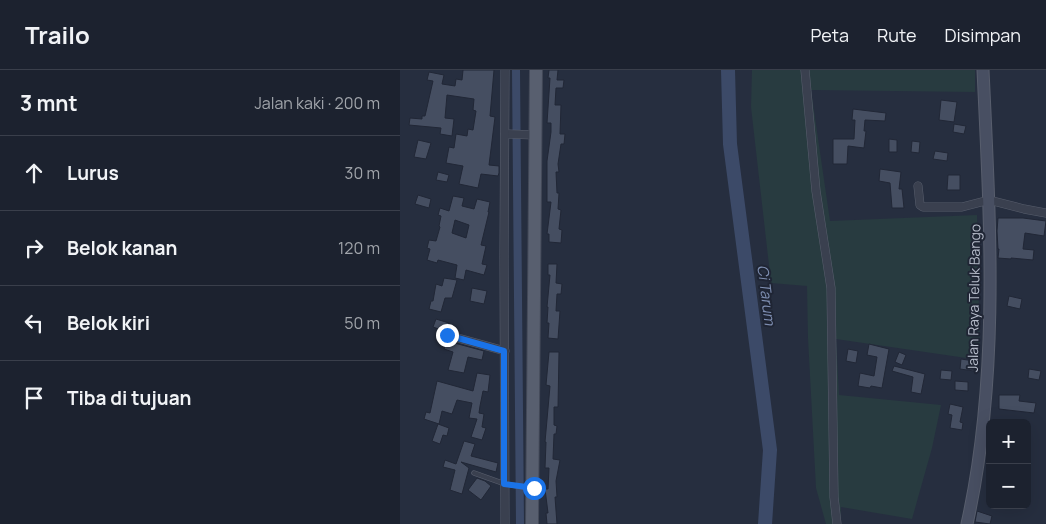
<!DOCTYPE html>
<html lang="id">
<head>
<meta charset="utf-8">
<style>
	body { margin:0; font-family:Manrope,sans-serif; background:#292f3b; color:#f1f3f6 }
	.controls { position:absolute; right:15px; bottom:15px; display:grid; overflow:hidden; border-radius:8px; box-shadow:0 5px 20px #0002 }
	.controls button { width:45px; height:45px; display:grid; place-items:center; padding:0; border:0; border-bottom:1px solid #3a3f4b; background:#1c222f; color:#f1f3f6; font:25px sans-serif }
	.stop { position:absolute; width:15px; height:15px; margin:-11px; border:4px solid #1a73e8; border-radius:50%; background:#fff }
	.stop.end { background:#1a73e8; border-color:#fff; box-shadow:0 1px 5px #0008 }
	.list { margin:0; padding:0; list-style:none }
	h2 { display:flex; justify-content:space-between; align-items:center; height:65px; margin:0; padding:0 20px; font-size:21px }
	h2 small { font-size:16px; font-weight:400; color:#a0a4aa }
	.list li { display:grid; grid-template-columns:32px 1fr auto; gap:15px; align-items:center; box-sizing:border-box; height:75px; padding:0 20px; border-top:1px solid #3a3f4b }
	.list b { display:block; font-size:19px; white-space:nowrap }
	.list em { font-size:16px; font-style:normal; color:#a0a4aa }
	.icon { flex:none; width:28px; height:28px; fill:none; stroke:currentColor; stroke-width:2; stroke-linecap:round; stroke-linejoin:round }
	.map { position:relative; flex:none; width:646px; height:454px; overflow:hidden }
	header { display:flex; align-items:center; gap:30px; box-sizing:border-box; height:70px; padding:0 25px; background:#1c222f; border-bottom:1px solid #3a3f4b }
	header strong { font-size:24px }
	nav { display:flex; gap:28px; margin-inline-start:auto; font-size:18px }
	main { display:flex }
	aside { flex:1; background:#1c222f }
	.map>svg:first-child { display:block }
	.green { fill:#283b40 }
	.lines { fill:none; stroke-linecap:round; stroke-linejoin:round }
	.canal { stroke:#3c4a68; stroke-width:8 }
	.river { stroke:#3c4a68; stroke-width:14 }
	.building { fill:#454e61; stroke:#212736; fill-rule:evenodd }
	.service-casing { stroke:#585e6d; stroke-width:5.5 }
	.minor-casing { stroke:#585e6d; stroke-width:9 }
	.secondary-casing { stroke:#585e6d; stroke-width:13 }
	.primary-casing { stroke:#434958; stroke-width:14 }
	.service { stroke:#3a404f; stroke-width:4 }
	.minor { stroke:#3a404f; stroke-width:8 }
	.secondary { stroke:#484f62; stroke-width:11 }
	.primary { stroke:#585f6f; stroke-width:12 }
	.route { stroke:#1a73e8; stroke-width:6 }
	.labels { text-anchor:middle; stroke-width:4; stroke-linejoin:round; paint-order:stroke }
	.street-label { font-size:14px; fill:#b6bcca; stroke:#1f2534 }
	.water-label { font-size:15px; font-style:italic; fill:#7e8eb1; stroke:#1f2534 }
</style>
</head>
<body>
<header>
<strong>Trailo</strong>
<nav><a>Peta</a><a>Rute</a><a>Disimpan</a></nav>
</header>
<main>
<aside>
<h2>3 mnt<small>Jalan kaki · 200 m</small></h2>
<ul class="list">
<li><svg class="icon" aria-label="ahead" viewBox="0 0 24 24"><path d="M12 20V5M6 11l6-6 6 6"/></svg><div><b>Lurus</b></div><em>30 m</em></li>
<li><svg class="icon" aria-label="right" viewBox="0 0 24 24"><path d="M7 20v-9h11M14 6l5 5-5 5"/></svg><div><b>Belok kanan</b></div><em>120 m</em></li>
<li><svg class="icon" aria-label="left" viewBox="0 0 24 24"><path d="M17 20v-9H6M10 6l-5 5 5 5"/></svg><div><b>Belok kiri</b></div><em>50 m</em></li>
<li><svg class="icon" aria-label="arrive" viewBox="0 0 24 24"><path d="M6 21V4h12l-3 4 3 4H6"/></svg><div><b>Tiba di tujuan</b></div></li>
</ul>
</aside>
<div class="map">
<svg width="646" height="454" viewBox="0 0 646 454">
	<rect width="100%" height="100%" fill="#262e3f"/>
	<polygon class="green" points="352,0 575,0 575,22 411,20 430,151 577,145 580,290 436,269 439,325 541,335 532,378 512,449 441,437 440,454 426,454 416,418 408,268 407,216 371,213 351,37"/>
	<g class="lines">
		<polyline class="canal" points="116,0 120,454"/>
		<polyline class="river" points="328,0 330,74 370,380 365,454"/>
	</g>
	<g class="building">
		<polygon points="63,0 94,0 90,46 95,47 89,95 99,96 99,103 98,106 81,104 78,118 59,114 63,96 46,93 49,77 54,78 56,64 67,66 68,59 73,60 76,41 73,40 74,29 47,25 45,48 54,49 52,66 40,64 41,58 9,55 10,48 22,49 22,46 25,46 33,11 27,10 29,2 44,5 42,14 55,16 56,9 62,10"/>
		<polygon points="149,0 158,0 157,10 164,10 163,18 156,18 155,35 161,35 160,64 165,64 164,74 161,74 158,94 159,102 156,102 157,123 159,123 158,139 161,140 159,159 162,160 161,173 149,172 149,164 147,164 151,132 147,132 147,91 151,62 151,53 147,53 150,8 148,8"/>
		<polygon points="541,30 557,32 554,52 539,50"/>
		<polygon points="453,39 486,43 485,51 465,50 464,61 466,61 464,78 448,76 447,94 433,94 433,69 454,69 455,50 452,50"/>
		<polygon points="554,54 566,56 564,64 553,62"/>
		<polygon points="489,69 497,70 497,82 489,82"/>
		<polygon points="18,70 31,73 26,89 14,87"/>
		<polygon points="512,71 520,72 519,83 511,82"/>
		<polygon points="535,81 548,83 547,91 533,89"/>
		<polygon points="480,99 501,102 499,119 502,119 504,138 492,138 490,113 479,111"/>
		<polygon points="38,102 49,105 47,112 36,110"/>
		<polygon points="548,105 560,105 560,120 547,120"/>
		<polygon points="18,125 31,129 29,138 15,134"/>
		<path d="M53 126 64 128 62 136 74 139 77 129 90 132 88 142H89L81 175 86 176 82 194 87 195 84 205 66 200 64 210 55 208 57 195 38 190 37 193 27 190 30 179 27 178 29 170 36 171 40 157 39 156 41 146 38 145 40 138 49 141ZM55 150 69 155 66 168 52 163Z"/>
		<polygon points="598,148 623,148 646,151 644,166 625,163 623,179 634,180 633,190 611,188 611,189 598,188 599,179 598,179 597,161"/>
		<polygon points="148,194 157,194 156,213 162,214 161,224 157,224 156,241 160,241 158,269 148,268 149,253 147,253 148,237 147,237 150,205 148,205"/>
		<polygon points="44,208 57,210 52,228 45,228 41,242 29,239 31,231 33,231 36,214 42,216"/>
		<polygon points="72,218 87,221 84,234 70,231"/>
		<polygon points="609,226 622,229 620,239 607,236"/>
		<polygon points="36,249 49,253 47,260 44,261 33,257"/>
		<polygon points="47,271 84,281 82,290 68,287 64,303 48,300 53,282 44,279"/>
		<polygon points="469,274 489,279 482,318 471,316 470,318 458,316 460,303 474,306 477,287 467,285"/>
		<polygon points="448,279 458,281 456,293 446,291"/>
		<polygon points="149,282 159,282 158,337 154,337 154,355 157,356 156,364 154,364 153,389 160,390 156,411 157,427 155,427 157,454 147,454 146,443 148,443 145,419 148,419 149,398 145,398 146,372 145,372 150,316 146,315"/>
		<polygon points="499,282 506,285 502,295 495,292"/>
		<polygon points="561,289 574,291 574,301 560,299"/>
		<polygon points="494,296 525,304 521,324 511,322 513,307 492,301"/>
		<polygon points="629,299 641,301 639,310 628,308"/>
		<polygon points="541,300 552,301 551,310 540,309"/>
		<polygon points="77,303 90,305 88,322 83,321 80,336 79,343 84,344 82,357 86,358 82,370 71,367 77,349 69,348 72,333 57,330 52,344 42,341 39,354 24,349 26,342 30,343 37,311 73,321"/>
		<polygon points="555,311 568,312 568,321 555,320"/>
		<polygon points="599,325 620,325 619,331 636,333 634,343 599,339"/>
		<polygon points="550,334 563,337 560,352 563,353 562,360 550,358 552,345 548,344"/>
		<polygon points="38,354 49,358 47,366 43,365 40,374 32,371"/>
		<polygon points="64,371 75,374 71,386 98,393 96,402 61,392 69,398 62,424 50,420 55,400 43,397 45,390 56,394"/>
		<polygon points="77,408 85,411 91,416 81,430 68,420"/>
		<polygon points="577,441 592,446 590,454 575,452"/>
	</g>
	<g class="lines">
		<defs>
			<polyline id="service" points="74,403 105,414 130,418"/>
			<g id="minor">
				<polyline points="405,0 416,121 431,218 434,427 437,454"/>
				<polyline points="105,64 135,65"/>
				<polyline points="518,116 520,135 523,137 562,137 589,130 624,139 646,143"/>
				<polyline points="47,265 105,281"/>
				<polyline points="105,454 104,186 105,0"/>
			</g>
			<path id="secondary" d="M567 454C600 305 590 151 583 0"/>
			<polyline id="primary" points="132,454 136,0"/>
		</defs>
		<use href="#service" class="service-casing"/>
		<use href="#minor" class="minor-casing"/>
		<use href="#secondary" class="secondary-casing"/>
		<use href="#primary" class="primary-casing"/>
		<use href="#service" class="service"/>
		<use href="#minor" class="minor"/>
		<use href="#secondary" class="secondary"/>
		<use href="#primary" class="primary"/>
	</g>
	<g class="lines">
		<polyline class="route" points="47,265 104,281 104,414 134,418"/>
	</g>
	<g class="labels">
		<g class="street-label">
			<text transform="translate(574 228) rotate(-89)" y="5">Jalan Raya Teluk Bango</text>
		</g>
		<g class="water-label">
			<text transform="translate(366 225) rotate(83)" y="5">Ci Tarum</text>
		</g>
	</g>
</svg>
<div class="controls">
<button>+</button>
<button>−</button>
</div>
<div class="stop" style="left:134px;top:418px"></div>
<div class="stop end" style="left:47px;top:265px"></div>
</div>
</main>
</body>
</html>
